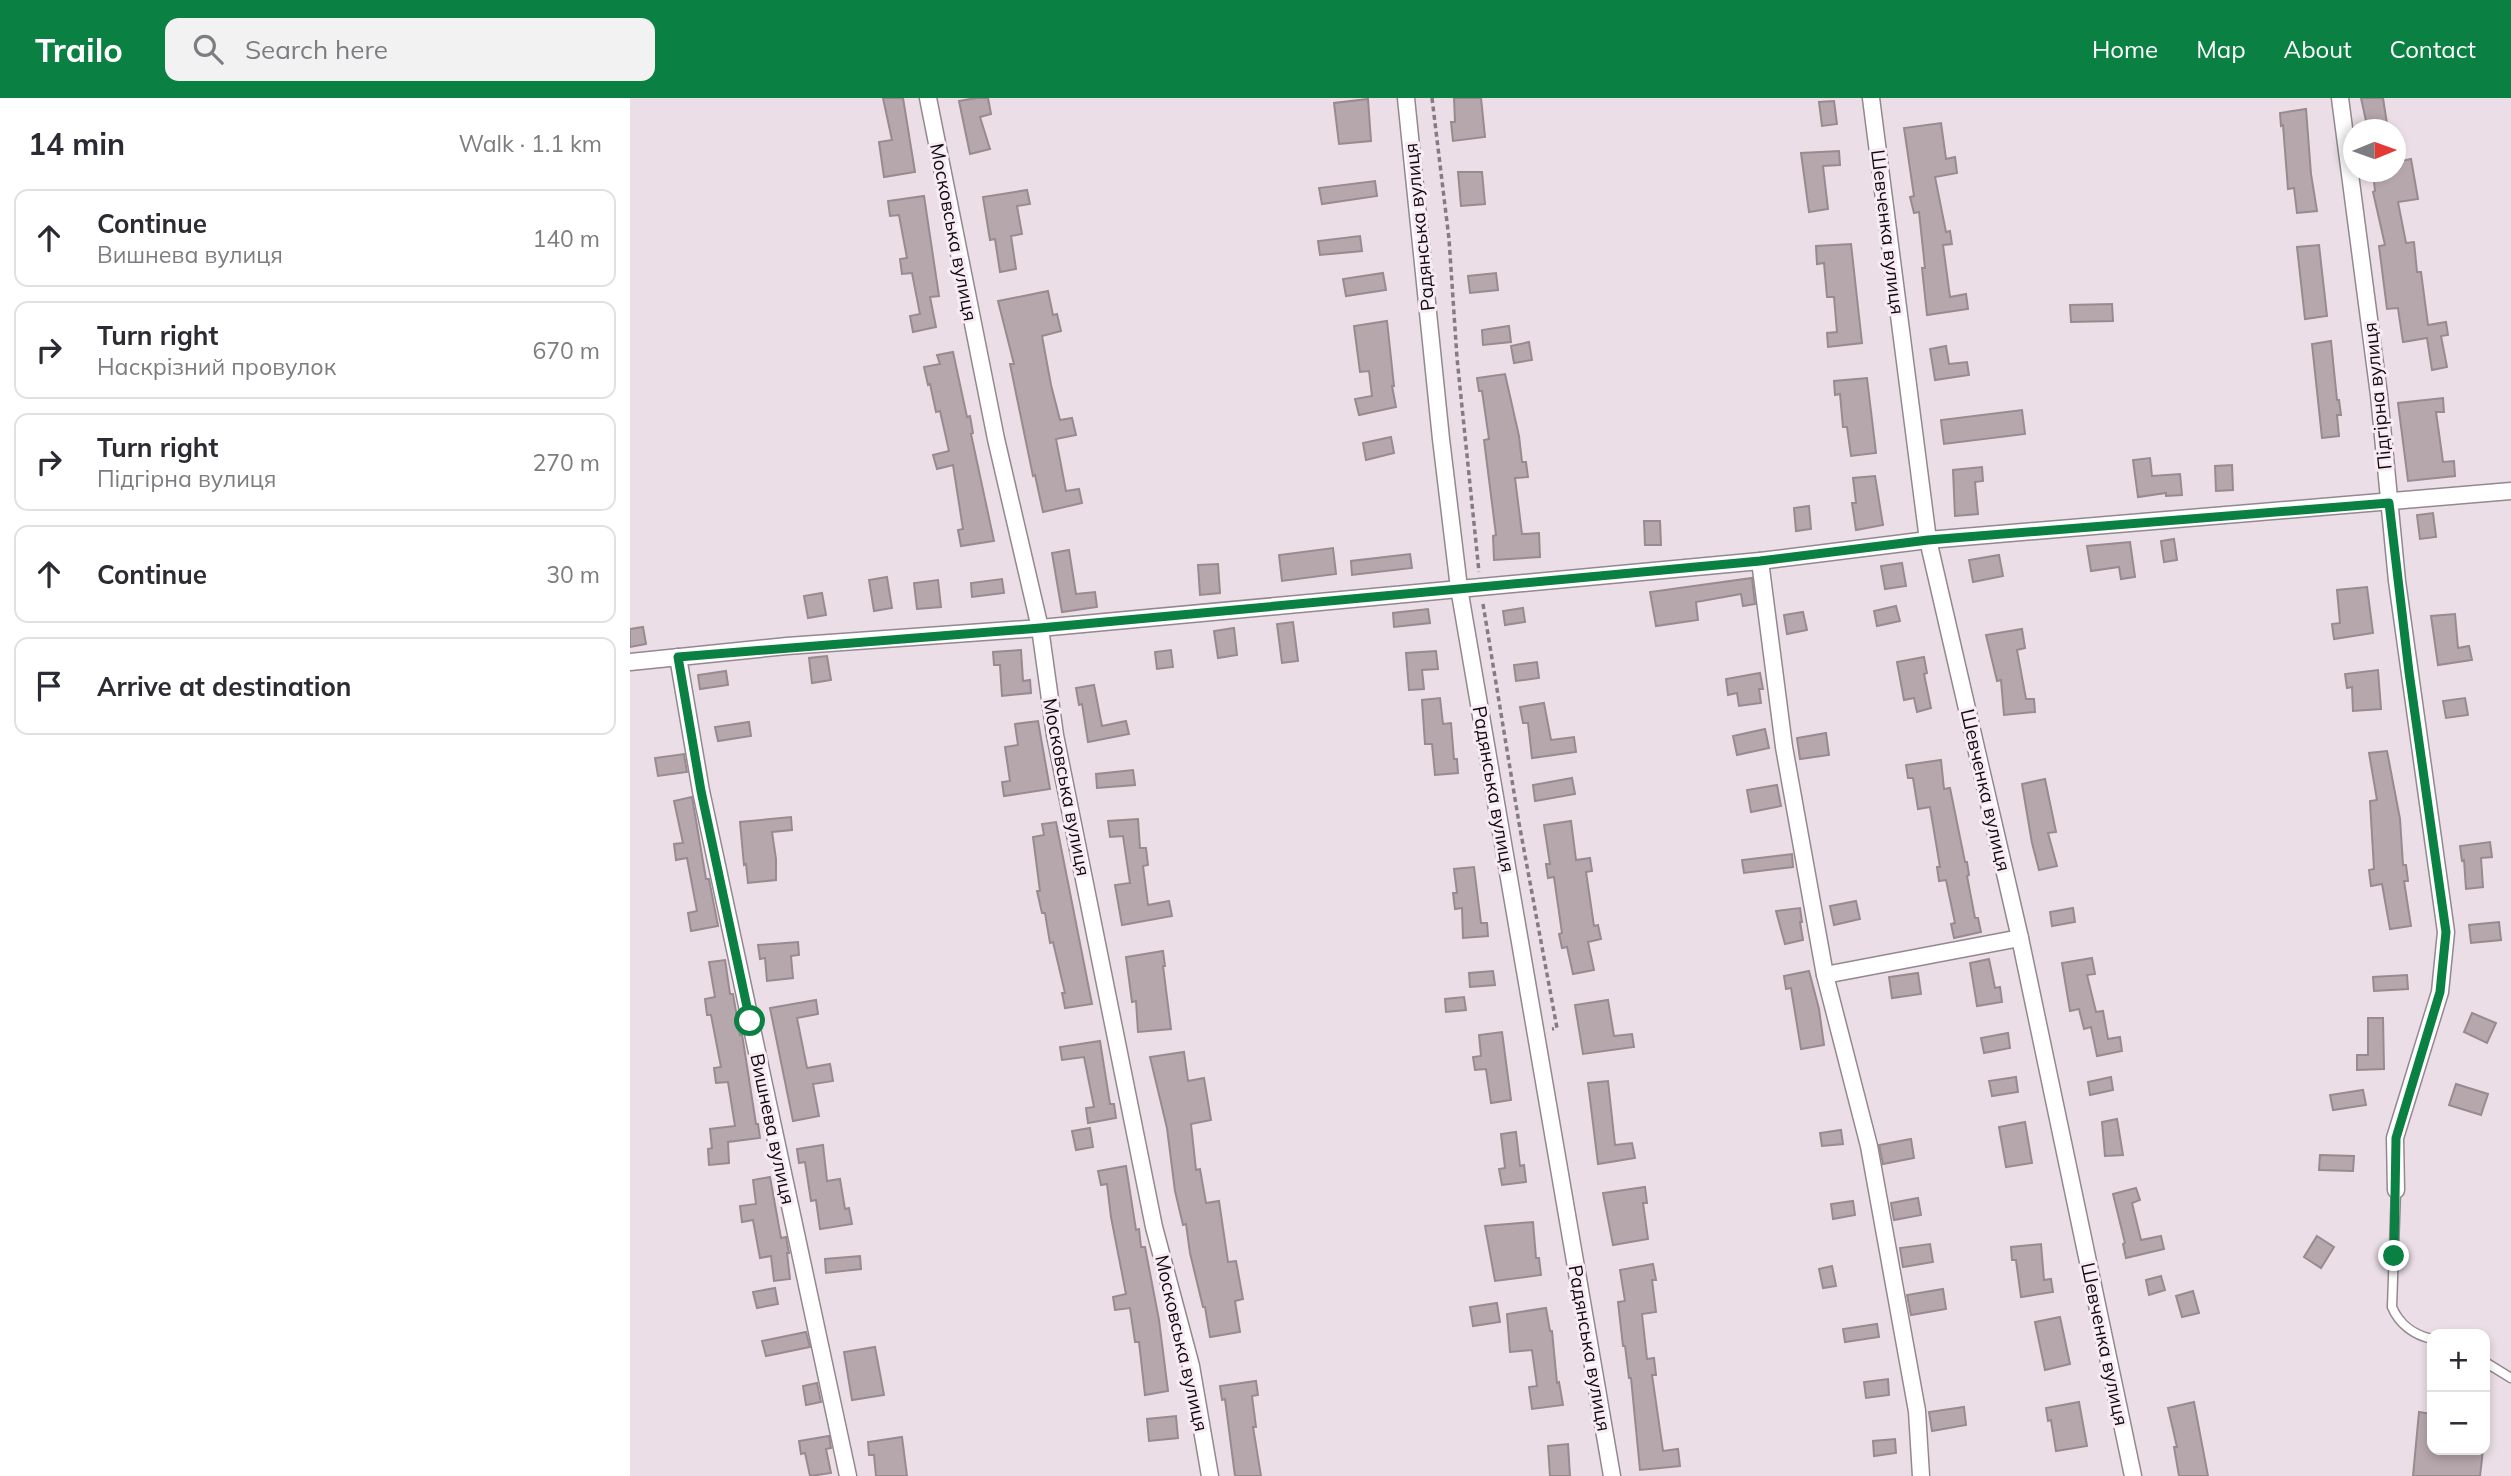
<!DOCTYPE html>
<html lang="en">
<head>
<meta charset="utf-8">
<style>
	body { margin:0; font-family:Mulish,sans-serif; background:#f2f2f3; color:#2b2b33 }
	.controls { position:absolute; right:21px; bottom:21px; display:grid; overflow:hidden; border-radius:14px; box-shadow:0 4px 10px #0003 }
	.controls button { width:63px; height:63px; display:grid; place-items:center; padding:0; border:0; border-bottom:2px solid #e1e1e2; background:#fff; color:#2b2b33; font:35px sans-serif }
	.compass { position:absolute; left:1713px; top:21px; width:63px; height:63px; border-radius:50%; background:#fff; box-shadow:0 4px 10px #0003; rotate:89deg }
	.stop { position:absolute; width:21px; height:21px; margin:-16px; border:5px solid #0b8043; border-radius:50%; background:#fff }
	.stop.end { background:#0b8043; border-color:#fff; box-shadow:0 2px 7px #0008 }
	.list { margin:0; padding:0; list-style:none }
	h2 { display:flex; justify-content:space-between; align-items:center; height:91px; margin:0; padding:0 28px; font-size:30px }
	h2 small { font-size:23px; font-weight:400; color:#7c7c81 }
	.list li { display:grid; grid-template-columns:46px 1fr auto; gap:21px; align-items:center; box-sizing:border-box; height:98px; margin:0 14px 14px; padding:0 14px; border:2px solid #e1e1e2; border-radius:14px }
	.list b { display:block; font-size:26px; white-space:nowrap }
	.list p { margin:0; font-size:23px; white-space:nowrap; color:#7c7c81 }
	.list em { font-size:23px; font-style:normal; color:#7c7c81 }
	.icon { flex:none; width:38px; height:38px; fill:none; stroke:currentColor; stroke-width:2; stroke-linecap:round; stroke-linejoin:round }
	.map { position:relative; flex:none; width:1881px; height:1378px; overflow:hidden }
	header { display:flex; align-items:center; gap:42px; box-sizing:border-box; height:98px; padding:0 35px; background:#0b8043; color:#fff }
	header strong { font-size:33px }
	nav { display:flex; gap:38px; margin-inline-start:auto; font-size:24px }
	.search { width:490px; height:63px; background:#f2f2f3; display:flex; align-items:center; gap:18px; box-sizing:border-box; padding:0 24px; border-radius:14px; color:#7c7c81; font-size:26px }
	main { display:flex }
	aside { flex:1; background:#fff }
	.map>svg:first-child { display:block }
	.building { fill:#b6a7ac; stroke:#988a8e; stroke-width:2 }
	.lines { fill:none; stroke-linecap:round; stroke-linejoin:round }
	.lane-casing { stroke:#948890; stroke-width:11 }
	.street-casing { stroke:#948890; stroke-width:19 }
	.path { stroke:#857c82; stroke-width:3.5; stroke-dasharray:5 3.5; stroke-linecap:butt }
	.lane { stroke:#fff; stroke-width:8 }
	.street { stroke:#fff; stroke-width:16 }
	.route { stroke:#0b8043; stroke-width:9 }
	.labels { text-anchor:middle; stroke-width:6; stroke-linejoin:round; paint-order:stroke }
	.street-label { font-size:19px; fill:#0e0a0d; stroke:#f8ebf3 }
</style>
</head>
<body>
<header>
<strong>Trailo</strong>
<div class="search"><svg class="icon" aria-label="search" viewBox="0 0 24 24"><circle cx="10" cy="10" r="6"/><path d="M15 15l6 6"/></svg>Search here</div>
<nav><a>Home</a><a>Map</a><a>About</a><a>Contact</a></nav>
</header>
<main>
<aside>
<h2>14 min<small>Walk · 1.1 km</small></h2>
<ul class="list">
<li><svg class="icon" aria-label="ahead" viewBox="0 0 24 24"><path d="M12 20V5M6 11l6-6 6 6"/></svg><div><b>Continue</b><p>Вишнева вулиця</p></div><em>140 m</em></li>
<li><svg class="icon" aria-label="right" viewBox="0 0 24 24"><path d="M7 20v-9h11M14 6l5 5-5 5"/></svg><div><b>Turn right</b><p>Наскрізний провулок</p></div><em>670 m</em></li>
<li><svg class="icon" aria-label="right" viewBox="0 0 24 24"><path d="M7 20v-9h11M14 6l5 5-5 5"/></svg><div><b>Turn right</b><p>Підгірна вулиця</p></div><em>270 m</em></li>
<li><svg class="icon" aria-label="ahead" viewBox="0 0 24 24"><path d="M12 20V5M6 11l6-6 6 6"/></svg><div><b>Continue</b></div><em>30 m</em></li>
<li><svg class="icon" aria-label="arrive" viewBox="0 0 24 24"><path d="M6 21V4h12l-3 4 3 4H6"/></svg><div><b>Arrive at destination</b></div></li>
</ul>
</aside>
<div class="map">
<svg width="1881" height="1378" viewBox="0 0 1881 1378">
	<rect width="100%" height="100%" fill="#ebdee6"/>
	<g class="building">
		<polygon points="253,0 273,0 285,74 254,79 249,44 262,42"/>
		<polygon points="346,0 358,0 361,16 350,19 360,51 340,56 329,3"/>
		<polygon points="824,0 851,0 855,39 823,43 821,24 825,24"/>
		<polygon points="1731,0 1753,0 1758,32 1738,32"/>
		<polygon points="738,1 741,43 709,46 704,5"/>
		<polygon points="1204,3 1207,26 1192,28 1189,4"/>
		<polygon points="1676,11 1681,76 1687,113 1667,115 1664,90 1658,91 1653,27 1651,28 1650,15"/>
		<polygon points="1311,25 1316,61 1325,59 1327,75 1305,79 1316,134 1320,133 1322,146 1313,147 1320,199 1336,196 1338,211 1297,217 1292,170 1295,170 1289,114 1284,115 1280,99 1284,98 1274,30"/>
		<polygon points="1209,53 1210,67 1193,68 1198,111 1179,114 1171,55"/>
		<polygon points="1781,61 1788,101 1768,104 1776,145 1784,144 1787,174 1791,174 1798,227 1816,224 1818,237 1811,238 1817,269 1802,272 1797,240 1773,244 1768,210 1757,211 1749,148 1755,147 1743,94 1745,93 1743,74 1766,74 1766,64"/>
		<polygon points="828,74 852,74 855,106 831,108"/>
		<polygon points="745,83 747,98 692,106 689,90"/>
		<polygon points="397,92 400,106 387,108 392,136 381,138 386,171 370,174 365,141 360,142 353,99"/>
		<polygon points="294,98 309,198 300,199 306,229 283,234 280,218 290,216 282,175 272,176 270,161 277,160 269,117 260,118 258,103"/>
		<polygon points="730,138 732,153 690,157 688,143"/>
		<polygon points="1221,146 1232,245 1198,249 1197,235 1207,234 1204,199 1197,199 1194,165 1187,166 1186,148"/>
		<polygon points="1689,147 1697,218 1675,221 1667,149"/>
		<polygon points="753,175 756,192 716,198 713,181"/>
		<polygon points="866,175 868,192 840,195 838,178"/>
		<polygon points="418,193 423,217 427,216 431,233 412,238 421,287 430,322 442,320 446,337 426,341 436,393 449,391 452,405 413,414 405,377 403,378 380,266 384,266 368,203"/>
		<polygon points="1482,206 1483,223 1441,224 1440,207"/>
		<polygon points="757,223 764,288 762,288 766,309 729,317 725,301 742,298 739,273 730,274 724,228"/>
		<polygon points="879,228 881,244 853,247 852,232"/>
		<polygon points="1701,243 1707,302 1709,302 1711,317 1707,317 1709,338 1692,340 1682,246"/>
		<polygon points="899,244 902,262 884,265 881,248"/>
		<polygon points="1316,248 1319,266 1337,264 1339,277 1305,282 1300,251"/>
		<polygon points="323,254 337,319 340,318 343,335 341,336 364,443 331,448 328,432 333,431 323,367 307,371 303,357 319,353 310,313 306,314 300,286 298,287 294,269 310,266 307,257"/>
		<polygon points="875,276 889,338 892,364 896,364 898,379 885,380 892,436 909,435 910,459 864,462 863,438 866,437 854,342 859,341 852,293 849,293 847,280"/>
		<polygon points="1237,280 1246,355 1221,358 1217,329 1213,329 1210,296 1205,297 1204,283"/>
		<polygon points="1813,300 1814,314 1806,314 1813,364 1824,363 1825,378 1778,383 1768,305"/>
		<polygon points="1392,312 1395,336 1314,346 1311,322"/>
		<polygon points="761,339 764,355 736,362 733,345"/>
		<polygon points="1520,360 1522,378 1550,376 1552,397 1536,398 1536,395 1508,399 1503,362"/>
		<polygon points="1602,367 1603,392 1586,393 1585,368"/>
		<polygon points="1352,369 1353,383 1345,384 1348,416 1325,418 1323,372"/>
		<polygon points="1245,378 1253,427 1226,432 1222,405 1226,405 1223,380"/>
		<polygon points="1179,408 1181,431 1166,433 1164,410"/>
		<polygon points="1803,415 1806,439 1790,441 1787,417"/>
		<polygon points="1014,423 1030,423 1031,447 1015,447"/>
		<polygon points="1544,441 1547,462 1534,464 1531,443"/>
		<polygon points="1500,444 1505,479 1491,481 1489,469 1461,473 1457,448"/>
		<polygon points="703,450 706,476 652,483 649,457"/>
		<polygon points="439,452 446,496 465,494 467,509 432,514 422,455"/>
		<polygon points="780,456 782,470 722,477 721,463"/>
		<polygon points="1369,457 1373,478 1343,484 1339,462"/>
		<polygon points="1272,465 1276,488 1255,491 1251,468"/>
		<polygon points="588,466 590,495 570,497 568,467"/>
		<polygon points="257,479 262,510 244,513 239,482"/>
		<polygon points="1122,480 1125,506 1113,508 1111,496 1066,504 1068,522 1026,528 1020,494"/>
		<polygon points="372,481 374,495 342,499 341,485"/>
		<polygon points="308,482 311,509 287,511 284,485"/>
		<polygon points="1737,489 1743,535 1704,541 1702,526 1710,525 1707,492"/>
		<polygon points="192,495 196,517 178,520 174,498"/>
		<polygon points="1266,508 1270,523 1247,528 1244,513"/>
		<polygon points="893,510 895,524 875,527 873,513"/>
		<polygon points="798,511 800,525 764,529 763,515"/>
		<polygon points="1173,514 1177,532 1157,536 1154,517"/>
		<polygon points="1825,516 1828,550 1839,548 1842,562 1808,567 1801,518"/>
		<polygon points="663,524 668,563 652,565 647,526"/>
		<polygon points="13,529 16,546 0,549 0,531"/>
		<polygon points="604,530 607,557 588,560 584,533"/>
		<polygon points="1392,531 1395,550 1387,552 1396,601 1404,601 1405,614 1374,617 1371,582 1367,583 1356,537"/>
		<polygon points="391,552 393,583 400,582 401,595 372,598 370,567 364,567 363,554"/>
		<polygon points="541,552 543,569 527,571 525,554"/>
		<polygon points="806,553 808,571 792,572 794,591 779,592 776,555"/>
		<polygon points="197,558 201,582 182,585 179,560"/>
		<polygon points="1294,559 1297,575 1294,576 1301,610 1287,614 1284,600 1274,602 1267,564"/>
		<polygon points="907,564 909,580 886,583 884,567"/>
		<polygon points="1748,572 1751,611 1723,613 1722,589 1717,590 1715,576"/>
		<polygon points="96,573 98,587 70,591 68,577"/>
		<polygon points="1130,575 1133,591 1129,591 1131,605 1109,608 1107,595 1098,597 1096,581"/>
		<polygon points="464,587 472,628 496,623 499,636 458,644 452,606 449,607 446,590"/>
		<polygon points="810,600 813,626 821,625 824,661 827,661 828,675 805,677 802,646 795,646 792,602"/>
		<polygon points="1835,600 1838,617 1816,620 1813,603"/>
		<polygon points="914,605 921,642 944,639 946,654 902,660 898,625 893,625 890,609"/>
		<polygon points="408,623 420,691 374,698 372,684 380,683 375,649 388,647 385,626"/>
		<polygon points="119,624 121,638 88,643 85,629"/>
		<polygon points="1135,631 1139,650 1107,657 1103,638"/>
		<polygon points="1196,635 1199,657 1170,661 1167,640"/>
		<polygon points="1757,653 1770,721 1773,767 1776,767 1778,783 1774,783 1781,828 1760,831 1752,786 1741,788 1739,772 1744,771 1740,703 1747,702 1739,655"/>
		<polygon points="54,656 57,674 28,678 25,660"/>
		<polygon points="1311,662 1314,691 1320,690 1335,764 1337,764 1339,777 1337,778 1345,820 1348,820 1351,834 1324,840 1321,826 1325,825 1316,782 1309,783 1307,769 1310,769 1300,709 1288,711 1283,680 1278,680 1276,667"/>
		<polygon points="503,672 505,687 467,690 466,676"/>
		<polygon points="942,680 945,696 905,703 903,687"/>
		<polygon points="1415,681 1426,734 1418,735 1427,768 1409,772 1402,745 1392,686"/>
		<polygon points="1147,687 1151,708 1121,714 1117,692"/>
		<polygon points="62,699 76,781 79,781 88,828 61,833 58,815 67,813 57,760 46,762 44,746 53,745 44,703"/>
		<polygon points="161,719 162,732 142,734 146,761 146,782 118,785 116,766 114,767 110,724"/>
		<polygon points="508,721 510,750 516,750 518,767 513,768 518,807 539,803 542,818 492,827 485,787 500,785 493,738 480,739 478,723"/>
		<polygon points="941,723 946,762 960,760 962,773 956,774 964,828 968,827 971,841 958,844 964,872 943,876 937,849 932,850 929,836 932,835 924,779 918,780 916,766 920,766 914,727"/>
		<polygon points="426,724 462,906 435,910 432,895 435,895 423,844 420,845 415,815 412,815 407,793 410,793 403,739 414,737 412,726"/>
		<polygon points="1860,744 1862,759 1851,760 1853,789 1836,791 1834,762 1832,763 1830,748"/>
		<polygon points="1162,756 1163,769 1114,775 1112,762"/>
		<polygon points="844,769 851,825 857,825 858,838 833,840 832,810 825,811 823,795 827,795 824,771"/>
		<polygon points="1226,803 1230,821 1204,827 1200,808"/>
		<polygon points="1170,810 1172,824 1170,824 1173,842 1155,846 1146,813"/>
		<polygon points="1443,810 1445,824 1422,828 1420,814"/>
		<polygon points="1869,824 1871,842 1841,845 1839,827"/>
		<polygon points="168,844 169,857 161,858 163,880 137,883 135,860 130,861 128,847"/>
		<polygon points="533,853 535,868 533,868 541,931 508,934 506,903 502,904 496,859"/>
		<polygon points="1462,860 1465,876 1457,877 1466,914 1473,913 1478,941 1490,939 1492,953 1467,958 1461,929 1454,931 1449,911 1440,913 1432,865"/>
		<polygon points="1359,861 1365,890 1370,889 1372,904 1347,908 1340,865"/>
		<polygon points="95,862 100,896 103,896 110,937 112,936 126,1026 128,1026 130,1040 98,1044 99,1065 79,1067 78,1051 82,1050 80,1031 105,1028 98,984 86,985 84,970 91,969 81,917 77,917 75,901 85,899 79,864"/>
		<polygon points="863,873 865,887 840,889 839,875"/>
		<polygon points="1179,873 1189,911 1194,947 1171,951 1161,890 1156,891 1154,878"/>
		<polygon points="1288,875 1291,896 1262,900 1259,879"/>
		<polygon points="1777,877 1778,891 1744,893 1743,879"/>
		<polygon points="834,899 836,912 816,914 815,901"/>
		<polygon points="186,902 188,916 167,920 177,970 200,966 203,983 183,986 189,1018 163,1023 140,910"/>
		<polygon points="978,902 984,938 1002,936 1004,949 953,956 945,907"/>
		<polygon points="1842,915 1866,925 1857,945 1834,934"/>
		<polygon points="1738,920 1753,920 1754,971 1727,972 1727,957 1738,957"/>
		<polygon points="872,934 881,1002 861,1005 856,971 845,972 843,959 851,958 849,937"/>
		<polygon points="1378,935 1380,950 1354,955 1351,940"/>
		<polygon points="470,943 480,1006 484,1006 486,1020 458,1025 456,1010 464,1009 454,959 432,962 430,949"/>
		<polygon points="554,954 558,983 574,980 581,1022 561,1026 566,1072 570,1071 576,1105 589,1103 598,1164 606,1163 613,1201 605,1203 610,1234 580,1239 575,1209 573,1209 560,1155 556,1126 553,1127 545,1093 537,1030 520,959"/>
		<polygon points="1386,979 1388,994 1362,998 1359,983"/>
		<polygon points="1481,979 1483,992 1460,997 1458,984"/>
		<polygon points="978,983 985,1047 1002,1045 1005,1060 968,1066 958,985"/>
		<polygon points="1826,986 1858,996 1851,1017 1819,1007"/>
		<polygon points="1733,992 1736,1007 1703,1012 1700,997"/>
		<polygon points="1487,1021 1493,1057 1475,1058 1472,1024"/>
		<polygon points="1395,1024 1402,1065 1376,1069 1369,1029"/>
		<polygon points="460,1030 463,1049 446,1052 442,1033"/>
		<polygon points="1211,1032 1213,1046 1192,1048 1190,1035"/>
		<polygon points="886,1034 890,1068 894,1067 896,1084 872,1087 869,1071 875,1070 871,1036"/>
		<polygon points="1281,1041 1284,1060 1253,1066 1249,1047"/>
		<polygon points="193,1047 197,1083 210,1081 215,1111 219,1110 222,1126 190,1131 186,1102 181,1103 175,1064 169,1065 167,1051"/>
		<polygon points="1690,1057 1724,1058 1723,1073 1689,1072"/>
		<polygon points="496,1068 506,1132 509,1131 511,1149 515,1149 529,1222 538,1293 515,1297 509,1244 505,1244 500,1210 485,1212 483,1199 496,1196 481,1119 477,1086 471,1087 468,1073"/>
		<polygon points="140,1079 151,1140 156,1139 158,1150 159,1155 157,1155 160,1181 144,1183 141,1158 130,1160 123,1122 112,1124 110,1108 126,1106 123,1082"/>
		<polygon points="1015,1089 1017,1105 1013,1105 1018,1141 983,1147 973,1095"/>
		<polygon points="1506,1090 1510,1102 1502,1105 1511,1142 1531,1138 1534,1151 1496,1160 1493,1146 1495,1145 1483,1096"/>
		<polygon points="1288,1100 1291,1117 1264,1122 1261,1105"/>
		<polygon points="1223,1103 1225,1117 1203,1121 1201,1106"/>
		<polygon points="903,1124 906,1160 909,1160 911,1177 865,1183 855,1128"/>
		<polygon points="1687,1138 1704,1149 1691,1170 1674,1159"/>
		<polygon points="1300,1146 1303,1164 1273,1169 1270,1150"/>
		<polygon points="1411,1146 1414,1182 1421,1181 1423,1194 1391,1199 1386,1162 1382,1162 1381,1149"/>
		<polygon points="230,1158 231,1171 196,1175 195,1161"/>
		<polygon points="1023,1166 1026,1182 1022,1182 1026,1214 1012,1216 1017,1261 1024,1260 1026,1277 1022,1277 1033,1353 1048,1351 1050,1368 1010,1372 1001,1280 999,1280 995,1248 993,1248 988,1204 995,1203 990,1172"/>
		<polygon points="1202,1168 1206,1188 1193,1190 1189,1171"/>
		<polygon points="1531,1178 1535,1192 1519,1197 1516,1182"/>
		<polygon points="145,1190 148,1206 127,1210 123,1194"/>
		<polygon points="1313,1191 1316,1211 1281,1217 1277,1197"/>
		<polygon points="1563,1193 1569,1215 1552,1219 1546,1198"/>
		<polygon points="867,1205 870,1224 843,1228 840,1209"/>
		<polygon points="916,1210 920,1233 922,1233 927,1285 929,1284 933,1307 902,1311 899,1289 907,1288 902,1252 880,1254 877,1216"/>
		<polygon points="1430,1219 1440,1266 1415,1272 1405,1224"/>
		<polygon points="1247,1226 1249,1239 1215,1244 1213,1231"/>
		<polygon points="176,1234 180,1249 136,1258 132,1243"/>
		<polygon points="245,1249 254,1297 222,1302 214,1254"/>
		<polygon points="1258,1281 1259,1297 1236,1300 1234,1284"/>
		<polygon points="626,1283 628,1297 622,1298 626,1329 623,1329 631,1378 605,1378 595,1301 592,1302 590,1288"/>
		<polygon points="187,1285 191,1304 176,1307 173,1288"/>
		<polygon points="1449,1304 1457,1348 1426,1353 1421,1322 1418,1323 1416,1310"/>
		<polygon points="1564,1304 1578,1378 1549,1378 1544,1349 1547,1349 1538,1310"/>
		<polygon points="1334,1309 1336,1327 1302,1333 1299,1314"/>
		<polygon points="1789,1314 1802,1316 1802,1352 1853,1352 1850,1378 1783,1378"/>
		<polygon points="546,1318 548,1340 519,1343 517,1321"/>
		<polygon points="199,1338 201,1350 196,1351 201,1375 180,1378 175,1355 171,1356 169,1343"/>
		<polygon points="272,1339 277,1378 246,1378 244,1357 239,1357 238,1344"/>
		<polygon points="1265,1341 1266,1355 1244,1358 1243,1343"/>
		<polygon points="938,1346 940,1378 920,1378 918,1348"/>
	</g>
	<g class="lines">
		<defs>
			<g id="lane">
				<path d="M1766 1092 1762 1209C1769 1226 1784 1237 1802 1241"/>
				<polyline points="1855,1264 1881,1280"/>
			</g>
			<g id="street">
				<polyline points="298,0 366,341 410,530 425,637 524,1129 561,1268 580,1378"/>
				<polyline points="776,0 811,341 829,490 982,1378"/>
				<polyline points="1241,0 1298,442 1390,840 1503,1378"/>
				<polyline points="1710,0 1749,297 1767,483 1816,834 1810,894 1765,1040 1766,1092"/>
				<polyline points="1130,463 1154,649 1195,877 1239,1048 1287,1313 1291,1378"/>
				<polyline points="48,559 71,693 218,1378"/>
				<polyline points="0,564 157,548 410,530 1130,463 1298,442 1881,393"/>
				<polyline points="1195,877 1390,840"/>
			</g>
		</defs>
		<use href="#lane" class="lane-casing"/>
		<use href="#street" class="street-casing"/>
		<g class="path">
			<polyline points="802,0 819,141 827,260 849,474"/>
			<polyline points="853,506 889,725 927,930 922,931"/>
		</g>
		<use href="#lane" class="lane"/>
		<use href="#street" class="street"/>
	</g>
	<g class="lines">
		<polyline class="route" points="120,923 71,693 48,559 410,530 1130,463 1298,442 1759,405 1779,574 1816,834 1810,894 1766,1040 1764,1158"/>
	</g>
	<g class="labels">
		<g class="street-label">
			<text transform="translate(789 129) rotate(-96)" y="7">Радянська вулиця</text>
			<text transform="translate(324 134) rotate(79)" y="7">Московська вулиця</text>
			<text transform="translate(1258 134) rotate(83)" y="7">Шевченка вулиця</text>
			<text transform="translate(1747 298) rotate(-96)" y="7">Підгірна вулиця</text>
			<text transform="translate(437 689) rotate(79)" y="7">Московська вулиця</text>
			<text transform="translate(864 691) rotate(80)" y="7">Радянська вулиця</text>
			<text transform="translate(1356 692) rotate(77)" y="7">Шевченка вулиця</text>
			<text transform="translate(143 1031) rotate(78)" y="7">Вишнева вулиця</text>
			<text transform="translate(552 1245) rotate(77)" y="7">Московська вулиця</text>
			<text transform="translate(1475 1246) rotate(78)" y="7">Шевченка вулиця</text>
			<text transform="translate(960 1250) rotate(80)" y="7">Радянська вулиця</text>
		</g>
	</g>
</svg>
<div class="controls">
<button>+</button>
<button>−</button>
</div>
<svg class="compass" viewBox="-18 -18 36 36"><path d="M0-13l5 13h-10z" fill="#e53935"/><path d="M0 13l5-13h-10z" fill="#7c7c81"/></svg>
<div class="stop" style="left:120px;top:923px"></div>
<div class="stop end" style="left:1764px;top:1158px"></div>
</div>
</main>
</body>
</html>
